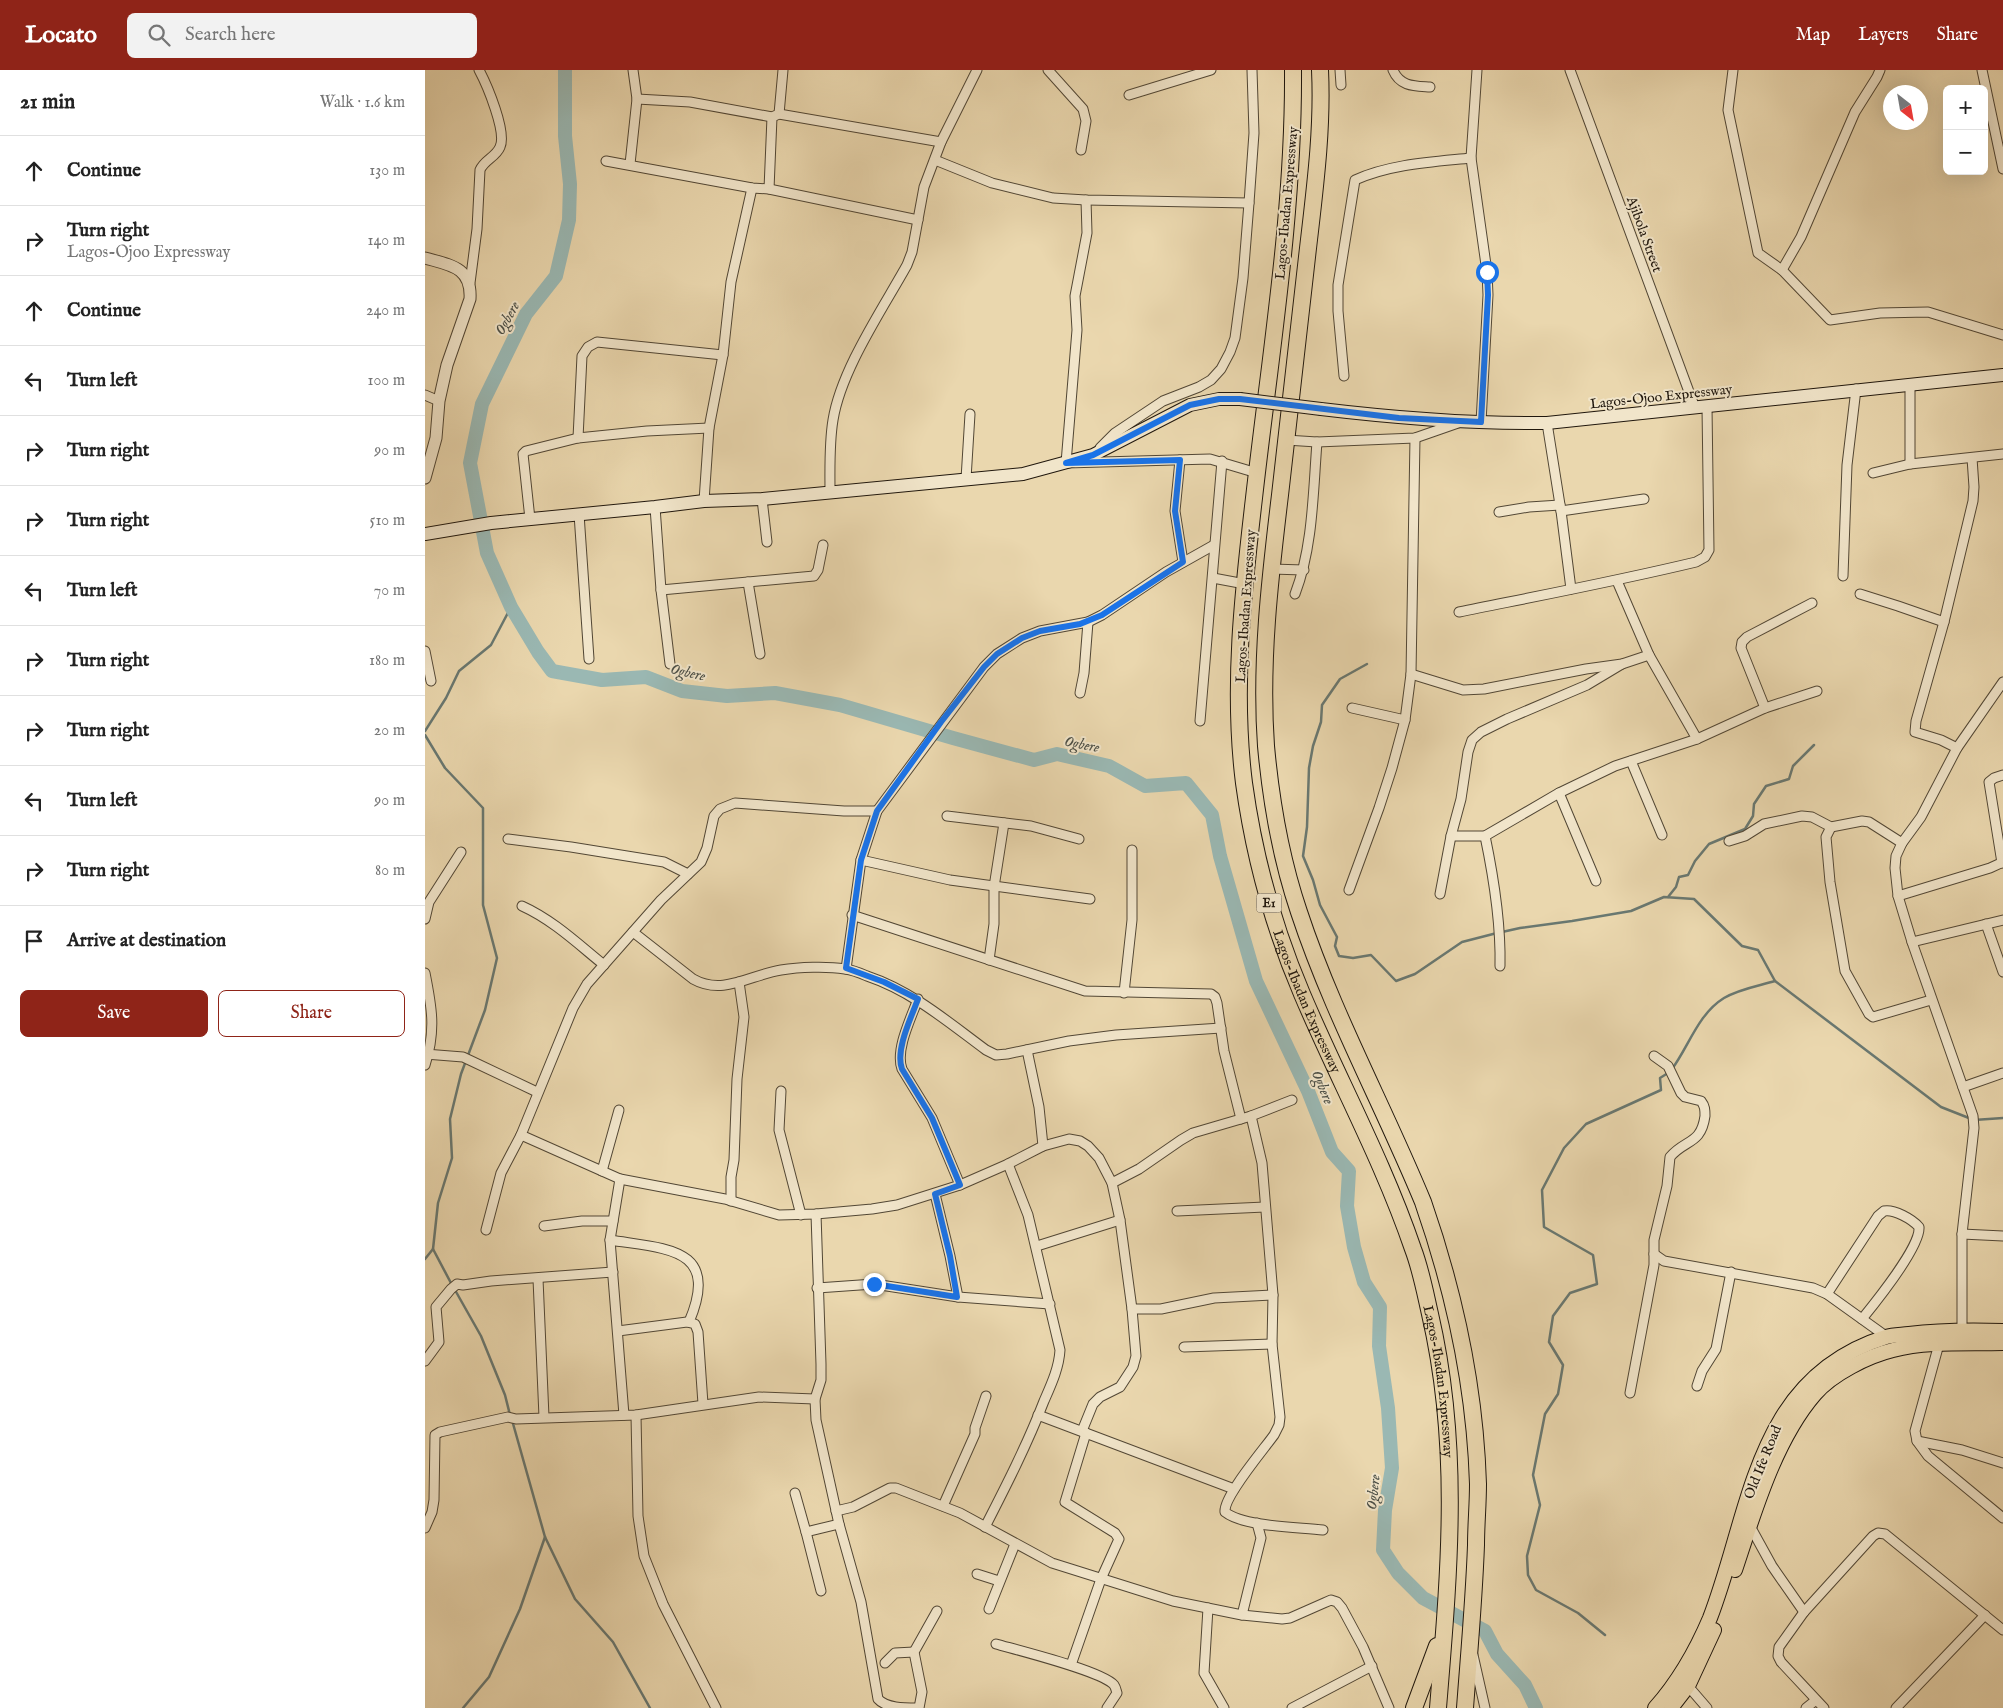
<!DOCTYPE html>
<html lang="en">
<head>
<meta charset="utf-8">
<style>
	body { margin:0; font-family:"IM FELL English",serif; background:#f2f2f2; color:#222 }
	.controls { position:absolute; right:15px; top:15px; display:grid; overflow:hidden; border-radius:8px; box-shadow:0 5px 20px #0002 }
	.controls button { width:45px; height:45px; display:grid; place-items:center; padding:0; border:0; border-bottom:1px solid #e0e0e0; background:#fff; color:#222; font:25px sans-serif }
	.compass { position:absolute; left:1458px; top:15px; width:45px; height:45px; border-radius:50%; background:#fff; box-shadow:0 5px 20px #0002; rotate:149deg }
	.stop { position:absolute; width:15px; height:15px; margin:-11px; border:4px solid #1a73e8; border-radius:50%; background:#fff }
	.stop.end { background:#1a73e8; border-color:#fff; box-shadow:0 1px 5px #0008 }
	.list { margin:0; padding:0; list-style:none }
	h2 { display:flex; justify-content:space-between; align-items:center; height:65px; margin:0; padding:0 20px; font-size:21px }
	h2 small { font-size:16px; font-weight:400; color:#767676 }
	.list li { display:grid; grid-template-columns:32px 1fr auto; gap:15px; align-items:center; box-sizing:border-box; height:70px; padding:0 20px; border-top:1px solid #e0e0e0 }
	.list b { display:block; font-size:19px; white-space:nowrap }
	.list p { margin:0; font-size:16px; white-space:nowrap; color:#767676 }
	.list em { font-size:16px; font-style:normal; color:#767676 }
	.actions { display:flex; gap:10px; padding:15px 20px }
	.actions a { flex:1; padding:11px 0; border:1px solid #8f2418; border-radius:8px; text-align:center; font-size:18px; color:#8f2418 }
	.actions .main { background:#8f2418; color:#fff }
	.icon { flex:none; width:28px; height:28px; fill:none; stroke:currentColor; stroke-width:2; stroke-linecap:round; stroke-linejoin:round }
	.map { position:relative; flex:none; width:1578px; height:1638px; overflow:hidden }
	header { display:flex; align-items:center; gap:30px; box-sizing:border-box; height:70px; padding:0 25px; background:#8f2418; color:#fff }
	header strong { font-size:24px }
	nav { display:flex; gap:28px; margin-inline-start:auto; font-size:18px }
	.search { width:350px; height:45px; background:#f2f2f2; display:flex; align-items:center; gap:12px; box-sizing:border-box; padding:0 18px; border-radius:8px; color:#767676; font-size:19px }
	main { display:flex }
	aside { flex:1; background:#fff }
	.map>svg:first-child { display:block }
	.lines { fill:none; stroke-linecap:round; stroke-linejoin:round }
	.stream { stroke:#697871; stroke-width:2.5 }
	.river { stroke:#9ab8b3; stroke-width:14 }
	.minor-casing { stroke:#524735; stroke-width:11 }
	.tertiary-casing { stroke:#524735; stroke-width:13 }
	.secondary-casing { stroke:#20170d; stroke-width:14 }
	.primary-casing { stroke:#20170d; stroke-width:16 }
	.motorway-casing { stroke:#20170d; stroke-width:18 }
	.minor { stroke:#f1e5ca; stroke-width:9 }
	.tertiary { stroke:#f1e5ca; stroke-width:11 }
	.secondary { stroke:#f1e5ca; stroke-width:12 }
	.primary { stroke:#ead7ae; stroke-width:14 }
	.motorway { stroke:#ead7ae; stroke-width:16 }
	.secondary-bridge-casing { stroke:#20170d; stroke-width:14; stroke-linecap:butt }
	.secondary-bridge { stroke:#f1e5ca; stroke-width:12 }
	.route { stroke:#1a73e8; stroke-width:6 }
	.labels { text-anchor:middle; stroke-width:4; stroke-linejoin:round; paint-order:stroke }
	.shield { fill:#f1e5ca; stroke:#5f5546; stroke-width:1 }
	.shield-label { font-size:12px; font-weight:bold; fill:#20170d }
	.street-label { font-size:14px; fill:#20170d; stroke:#f1e5ca }
	.water-label { font-size:15px; font-style:italic; fill:#4b4f47; stroke:#f1e5ca }
</style>
</head>
<body>
<header>
<strong>Locato</strong>
<div class="search"><svg class="icon" aria-label="search" viewBox="0 0 24 24"><circle cx="10" cy="10" r="6"/><path d="M15 15l6 6"/></svg>Search here</div>
<nav><a>Map</a><a>Layers</a><a>Share</a></nav>
</header>
<main>
<aside>
<h2>21 min<small>Walk · 1.6 km</small></h2>
<ul class="list">
<li><svg class="icon" aria-label="ahead" viewBox="0 0 24 24"><path d="M12 20V5M6 11l6-6 6 6"/></svg><div><b>Continue</b></div><em>130 m</em></li>
<li><svg class="icon" aria-label="right" viewBox="0 0 24 24"><path d="M7 20v-9h11M14 6l5 5-5 5"/></svg><div><b>Turn right</b><p>Lagos-Ojoo Expressway</p></div><em>140 m</em></li>
<li><svg class="icon" aria-label="ahead" viewBox="0 0 24 24"><path d="M12 20V5M6 11l6-6 6 6"/></svg><div><b>Continue</b></div><em>240 m</em></li>
<li><svg class="icon" aria-label="left" viewBox="0 0 24 24"><path d="M17 20v-9H6M10 6l-5 5 5 5"/></svg><div><b>Turn left</b></div><em>100 m</em></li>
<li><svg class="icon" aria-label="right" viewBox="0 0 24 24"><path d="M7 20v-9h11M14 6l5 5-5 5"/></svg><div><b>Turn right</b></div><em>90 m</em></li>
<li><svg class="icon" aria-label="right" viewBox="0 0 24 24"><path d="M7 20v-9h11M14 6l5 5-5 5"/></svg><div><b>Turn right</b></div><em>510 m</em></li>
<li><svg class="icon" aria-label="left" viewBox="0 0 24 24"><path d="M17 20v-9H6M10 6l-5 5 5 5"/></svg><div><b>Turn left</b></div><em>70 m</em></li>
<li><svg class="icon" aria-label="right" viewBox="0 0 24 24"><path d="M7 20v-9h11M14 6l5 5-5 5"/></svg><div><b>Turn right</b></div><em>180 m</em></li>
<li><svg class="icon" aria-label="right" viewBox="0 0 24 24"><path d="M7 20v-9h11M14 6l5 5-5 5"/></svg><div><b>Turn right</b></div><em>20 m</em></li>
<li><svg class="icon" aria-label="left" viewBox="0 0 24 24"><path d="M17 20v-9H6M10 6l-5 5 5 5"/></svg><div><b>Turn left</b></div><em>90 m</em></li>
<li><svg class="icon" aria-label="right" viewBox="0 0 24 24"><path d="M7 20v-9h11M14 6l5 5-5 5"/></svg><div><b>Turn right</b></div><em>80 m</em></li>
<li><svg class="icon" aria-label="arrive" viewBox="0 0 24 24"><path d="M6 21V4h12l-3 4 3 4H6"/></svg><div><b>Arrive at destination</b></div></li>
</ul>
<div class="actions"><a class="main">Save</a><a>Share</a></div>
</aside>
<div class="map">
<svg width="1578" height="1638" viewBox="0 0 1578 1638">
	<rect width="100%" height="100%" fill="#ead7ae"/>
	<filter id="stains"><feTurbulence type="fractalNoise" baseFrequency=".004" numOctaves="4"/><feColorMatrix values="0 0 0 0 .2 0 0 0 0 .09 0 0 0 0 .02 0 0 0 .5 -.17"/></filter>
	<radialGradient id="worn" r=".72"><stop offset=".6" stop-color="#630" stop-opacity="0"/><stop offset="1" stop-color="#630" stop-opacity=".3"/></radialGradient>
	<g class="lines">
		<g class="stream">
			<polyline points="942,594 915,609 897,635 896,652 888,676 884,698 882,757 878,786 888,810 895,835 912,867 910,876 914,886 928,888 946,885 971,911 990,904 1037,872 1072,863"/>
			<polyline points="0,661 21,628 34,601 66,575 86,537"/>
			<polyline points="0,665 20,698 58,738 58,835 72,888 60,940 36,1004 25,1049 27,1088 13,1133 8,1179 27,1215"/>
			<polyline points="1243,827 1251,817 1254,807 1263,805 1270,791 1284,774 1320,759 1328,746 1329,734 1341,716 1364,709 1368,696 1389,675"/>
			<polyline points="1077,862 1095,858 1147,851 1206,841 1239,827 1269,829 1317,876 1333,880 1350,911 1516,1037 1549,1050 1578,1048"/>
			<path d="M1247 999C1264 976 1273 944 1299 928 1314 919 1333 916 1350 911"/>
			<polyline points="0,1189 8,1179"/>
			<polyline points="30,1220 56,1266 80,1325 85,1345"/>
			<polyline points="87,1350 120,1467 150,1529 188,1572 225,1638"/>
			<polyline points="1180,1565 1153,1543 1111,1520 1103,1505 1102,1486 1115,1435 1108,1405 1120,1344 1133,1324 1138,1295 1124,1272 1128,1246 1145,1223 1172,1214 1168,1185 1119,1157 1117,1120 1139,1078 1161,1054 1236,1020 1235,1008 1243,1003"/>
			<polyline points="38,1638 64,1607 95,1539 120,1467"/>
		</g>
		<polyline class="river" points="140,0 140,66 145,114 144,150 131,206 101,244 57,334 45,393 62,483 86,537 113,582 127,601 177,610 221,607 257,621 302,626 350,623 415,635 528,668 609,690 632,684 684,696 720,716 761,713 787,745 795,786 831,911 883,1021 907,1082 924,1101 922,1136 929,1177 939,1212 955,1237 954,1276 963,1338 967,1398 960,1440 958,1480 973,1503 998,1528 1060,1561 1072,1584 1100,1615 1111,1638"/>
		<defs>
			<g id="minor">
				<polyline points="623,0 658,39 661,51 656,80"/>
				<polyline points="915,0 916,15"/>
				<path d="M968 0C975 17 990 16 1005 17"/>
				<polyline points="1052,0 1046,88 1062,202 1063,225 1056,352"/>
				<polyline points="1145,0 1270,338"/>
				<polyline points="1308,0 1303,40 1333,183 1357,200 1405,250 1455,243 1503,242 1578,265"/>
				<polyline points="1557,0 1578,99"/>
				<polyline points="704,25 786,0"/>
				<polyline points="212,29 265,32 347,47 354,44 516,72"/>
				<polyline points="354,44 358,0"/>
				<polyline points="510,90 567,113 628,128 661,130 824,133"/>
				<polyline points="181,91 327,118 344,119 493,150"/>
				<polyline points="205,94 212,29 208,0"/>
				<polyline points="344,119 347,47"/>
				<polyline points="661,130 662,163 650,226 652,260 641,393 785,389 832,403"/>
				<polyline points="1357,200 1376,167 1430,42 1452,7 1455,0"/>
				<path d="M45 213 52 159 55 100C59 90 71 87 75 77 82 62 62 15 54 0"/>
				<path d="M919 306 913 241V215L930 110C965 94 1007 92 1046 88"/>
				<polyline points="1485,314 1485,394"/>
				<polyline points="0,325 14,331"/>
				<polyline points="1122,353 1136,441 1146,519"/>
				<polyline points="153,368 157,286 163,277 172,272 298,285"/>
				<polyline points="861,370 892,372 990,368 1033,353"/>
				<polyline points="675,378 690,363 738,331 774,317 786,310 796,299 805,282 810,268 818,208 824,133 829,63 827,0"/>
				<polyline points="755,390 750,441 758,492"/>
				<polyline points="1448,403 1485,394 1578,384"/>
				<polyline points="541,409 545,344"/>
				<path d="M405 423C405 399 404 374 408 350 416 300 457 240 482 195L487 182 499 117 516 72 552 0"/>
				<polyline points="337,429 342,472"/>
				<polyline points="279,431 284,358 298,285 306,212 327,118"/>
				<polyline points="230,437 236,520 245,594"/>
				<polyline points="1136,441 1219,429"/>
				<polyline points="1074,442 1104,437 1135,435"/>
				<polyline points="154,444 164,589"/>
				<polyline points="105,449 98,384 101,381 153,368 222,361 284,358"/>
				<polyline points="846,499 879,500"/>
				<polyline points="1418,506 1422,395 1431,319"/>
				<polyline points="788,508 820,514"/>
				<polyline points="1192,511 1224,585 1272,669"/>
				<polyline points="323,512 335,584"/>
				<polyline points="236,520 389,506 393,500 398,475"/>
				<path d="M870 524C888 477 888 423 892 372"/>
				<polyline points="1435,524 1473,536 1519,552"/>
				<path d="M1034 542C1113 526 1192 511 1271 492L1280 487 1284 480 1282 337"/>
				<polyline points="0,581 6,611"/>
				<polyline points="986,604 1038,620 1059,619 1161,599 1197,594 1224,585"/>
				<polyline points="655,623 659,603 663,552"/>
				<polyline points="927,638 980,650"/>
				<polyline points="1340,638 1316,578 1317,572 1322,567 1387,533"/>
				<polyline points="775,651 797,391"/>
				<polyline points="1532,678 1516,670 1490,662 1491,651 1519,552 1548,431 1549,417 1547,388"/>
				<polyline points="1206,691 1237,765"/>
				<polyline points="1134,723 1171,811"/>
				<polyline points="522,746 606,756 654,769"/>
				<polyline points="1406,757 1401,767 1405,812 1420,901 1444,944 1448,947 1506,930"/>
				<polyline points="1026,766 1060,766 1134,723 1190,696 1272,669 1340,638 1392,621"/>
				<path d="M1060 766C1069 809 1076 852 1075 896"/>
				<polyline points="83,769 146,777 239,792 263,804"/>
				<polyline points="1304,771 1320,766 1339,754 1377,746 1387,747 1406,757 1437,751 1444,752 1477,773"/>
				<polyline points="436,790 525,810 665,829"/>
				<polyline points="1577,793 1564,712 1569,708 1578,705"/>
				<polyline points="924,820 954,738 967,698 980,650 986,604 990,368"/>
				<polyline points="1015,824 1026,766 1036,729 1043,682 1047,670 1056,662 1082,649 1162,615 1197,594"/>
				<polyline points="1473,826 1565,798 1578,792"/>
				<path d="M97 836C128 850 153 874 179 895"/>
				<polyline points="427,845 660,921 786,924 790,927 792,933 799,981 816,1049"/>
				<polyline points="0,849 4,832 36,782"/>
				<polyline points="1561,854 1578,902"/>
				<path d="M208 862 268 909C298 926 325 905 356 900 374 897 402 896 420 899 428 900 435 903 442 906 487 921 523 952 561 980L571 985 582 984 644 971 691 965 796 958"/>
				<polyline points="1487,872 1578,850"/>
				<polyline points="564,890 569,854 569,817 579,753"/>
				<polyline points="421,899 436,790 452,741 559,597 572,584 597,568 615,561 663,552 677,545 741,502 789,475"/>
				<path d="M0 903C7 938 11 961 0 995"/>
				<polyline points="699,923 707,850 707,780"/>
				<path d="M493 929C486 948 470 980 477 999L507 1048 535 1115"/>
				<polyline points="602,980 614,1037 618,1076"/>
				<polyline points="0,984 38,987 112,1022"/>
				<polyline points="1538,1017 1578,1003"/>
				<polyline points="356,1021 354,1060 376,1145"/>
				<path d="M826 1046 837 1093 848 1225 847 1274 855 1347 854 1355 849 1365C839 1379 798 1427 800 1442 819 1457 873 1457 898 1460"/>
				<polyline points="177,1101 194,1040"/>
				<polyline points="195,1109 300,1129 354,1145 391,1144 447,1139 472,1135 535,1115 583,1094 618,1076 644,1069 655,1071 663,1076 674,1088 687,1113 695,1150 707,1239 711,1286 708,1297 695,1317 675,1327 668,1334 657,1361"/>
				<polyline points="687,1113 714,1099 756,1070 768,1063 826,1046 867,1030"/>
				<polyline points="510,1124 525,1186 533,1227"/>
				<polyline points="306,1131 306,1107 309,1090 312,1009 319,947 314,912"/>
				<polyline points="752,1141 840,1137"/>
				<path d="M391 1144 396 1294V1310L390 1329 391 1350 414 1454 436 1532 453 1629C461 1638 479 1638 492 1638"/>
				<polyline points="119,1156 157,1151 188,1151"/>
				<polyline points="61,1160 76,1103 96,1065"/>
				<polyline points="1537,1164 1578,1166"/>
				<path d="M185 1170C241 1179 296 1177 264 1252"/>
				<polyline points="612,1176 695,1150"/>
				<polyline points="1229,1184 1239,1191 1388,1218 1402,1224 1462,1267"/>
				<polyline points="113,1209 119,1347"/>
				<polyline points="392,1218 449,1214 533,1227 625,1234"/>
				<path d="M1402 1224 1453 1146 1459 1141C1469 1139 1487 1149 1494 1157 1496 1176 1450 1233 1437 1249"/>
				<polyline points="707,1239 736,1239 789,1228 848,1225"/>
				<polyline points="1537,1259 1537,1164 1549,1058 1548,1046 1487,872 1473,826 1470,798 1471,786 1477,773 1496,747 1532,678 1578,612"/>
				<polyline points="193,1261 262,1252 270,1254 273,1262 278,1334"/>
				<polyline points="1514,1274 1490,1361 1492,1371 1503,1386 1578,1448"/>
				<polyline points="759,1277 847,1274"/>
				<polyline points="0,1291 14,1272 11,1237 26,1219 32,1214 38,1215 66,1211 188,1202"/>
				<polyline points="1272,1316 1277,1301 1291,1279 1306,1202"/>
				<path d="M1205 1323 1229 1195V1170L1242 1116 1245 1087C1260 1069 1276 1075 1280 1046 1280 1040 1280 1036 1276 1031L1260 1027 1256 1023 1243 996 1229 986"/>
				<polyline points="199,1345 185,1170 195,1109 96,1065 148,938 162,914 236,830 276,792 282,778 289,746 295,739 310,733 419,741 452,741"/>
				<polyline points="211,1345 213,1446 219,1486 238,1534 291,1638"/>
				<polyline points="613,1345 809,1419"/>
				<polyline points="1492,1371 1537,1380 1578,1393"/>
				<polyline points="370,1423 381,1462 414,1454"/>
				<polyline points="518,1436 550,1364 550,1358 561,1326"/>
				<polyline points="411,1441 428,1437 465,1418 471,1418 535,1443 627,1493 748,1531 817,1545 857,1549 865,1548 899,1533 906,1530 912,1532 917,1538 938,1577 964,1638"/>
				<polyline points="1325,1456 1347,1496 1379,1542"/>
				<path d="M560 1457C581 1416 602 1375 619 1331 626 1315 634 1298 635 1280L603 1145 583 1094"/>
				<polyline points="0,1458 7,1442 9,1430 10,1365 15,1362 83,1347 91,1349 211,1345 334,1327 390,1329"/>
				<polyline points="381,1462 396,1521"/>
				<polyline points="552,1504 574,1511"/>
				<polyline points="783,1538 779,1603 799,1638"/>
				<polyline points="564,1539 590,1474"/>
				<polyline points="817,1545 836,1468 832,1453"/>
				<path d="M571 1574C592 1580 677 1601 689 1615 691 1618 691 1620 692 1623L682 1638"/>
				<polyline points="1048,1585 1060,1638"/>
				<polyline points="460,1593 470,1583 489,1582"/>
				<polyline points="646,1595 676,1509 694,1469 690,1463 640,1432 661,1363"/>
				<polyline points="1263,1616 1282,1638"/>
				<polyline points="494,1638 497,1622 489,1582 512,1541"/>
				<polyline points="867,1638 947,1596"/>
				<polyline points="1381,1638 1391,1630"/>
				<polyline points="1399,1638 1356,1592 1353,1586 1354,1577 1379,1542 1448,1466 1453,1463 1460,1464 1578,1560"/>
				<polyline points="1471,1638 1560,1545"/>
			</g>
			<path id="tertiary" d="M0 188C25 195 47 197 45 229L22 295 14 331 11 368 0 408"/>
			<g id="secondary">
				<path d="M896 339C971 348 1046 354 1122 353L1578 305"/>
				<polyline points="0,464 66,453 230,437 279,431 337,429 598,404 668,385 765,335 794,329 815,329"/>
			</g>
			<g id="primary">
				<path d="M1310 1500C1329 1443 1350 1370 1390 1324 1407 1304 1443 1286 1468 1280 1503 1271 1542 1274 1578 1273"/>
				<path d="M1230 1638C1254 1611 1271 1581 1285 1548 1327 1439 1329 1308 1461 1267 1468 1265 1476 1265 1484 1264 1515 1260 1546 1260 1578 1261"/>
				<polyline points="1246,1638 1263,1616 1289,1560"/>
			</g>
			<g id="motorway">
				<path id="s1" d="M868 0C869 143 845 286 829 428 818 522 807 618 819 713 829 786 848 856 877 924 913 1009 958 1091 988 1179 996 1200 1000 1222 1005 1244 1036 1378 1024 1503 1013 1638"/>
				<path d="M895 0C898 62 889 125 882 187 873 266 864 346 855 425 845 508 835 592 841 676 846 731 856 789 874 842 907 942 958 1035 998 1132 1030 1224 1050 1317 1053 1414 1053 1435 1051 1455 1051 1475 1049 1530 1044 1584 1040 1638"/>
				<polyline points="989,1638 1012,1576"/>
			</g>
		</defs>
		<use href="#minor" class="minor-casing"/>
		<use href="#tertiary" class="tertiary-casing"/>
		<use href="#secondary" class="secondary-casing"/>
		<use href="#primary" class="primary-casing"/>
		<use href="#motorway" class="motorway-casing"/>
		<use href="#minor" class="minor"/>
		<use href="#tertiary" class="tertiary"/>
		<use href="#secondary" class="secondary"/>
		<use href="#primary" class="primary"/>
		<use href="#motorway" class="motorway"/>
		<defs>
			<polyline id="secondary-bridge" points="815,329 896,339"/>
		</defs>
		<use href="#secondary-bridge" class="secondary-bridge-casing"/>
		<use href="#secondary-bridge" class="secondary-bridge"/>
	</g>
	<g class="lines">
		<path class="route" d="M449 1214 532 1227 525 1186 510 1124 535 1115 507 1048 477 999C470 980 486 948 493 929L459 912 421 898 436 790 452 741 516 652 559 597 572 584 597 568 615 561 655 554 677 545 758 492 750 441 755 390 641 393 668 385 765 335 794 329H815L974 348 1056 352 1063 225 1062 202"/>
	</g>
	<g class="labels">
		<rect class="shield" x="831.5" y="823.5" width="25" height="19" rx="4"/>
		<g class="shield-label">
			<text x="844" y="837">E1</text>
		</g>
		<g class="street-label">
			<text transform="translate(861 133) rotate(-85)" y="5">Lagos-Ibadan Expressway</text>
			<text transform="translate(1220 164) rotate(70)" y="5">Ajibola Street</text>
			<text transform="translate(1236 326) rotate(-6)" y="5">Lagos-Ojoo Expressway</text>
			<text transform="translate(820 536) rotate(-86)" y="5">Lagos-Ibadan Expressway</text>
			<text dy="5" stroke="none"><textPath href="#s1" startOffset="944">Lagos-Ibadan Expressway</textPath></text>
			<text dy="5" stroke="none"><textPath href="#s1" startOffset="1349">Lagos-Ibadan Expressway</textPath></text>
			<text transform="translate(1337 1392) rotate(-68)" y="5">Old Ife Road</text>
		</g>
		<g class="water-label">
			<text transform="translate(82 248) rotate(-61)" y="5">Ogbere</text>
			<text transform="translate(263 602) rotate(13)" y="5">Ogbere</text>
			<text transform="translate(657 674) rotate(11)" y="5">Ogbere</text>
			<text transform="translate(898 1017) rotate(67)" y="5">Ogbere</text>
			<text transform="translate(948 1422) rotate(-84)" y="5">Ogbere</text>
		</g>
	</g>
	<rect width="100%" height="100%" filter="url(#stains)"/>
	<rect width="100%" height="100%" fill="url(#worn)"/>
</svg>
<div class="controls">
<button>+</button>
<button>−</button>
</div>
<svg class="compass" viewBox="-18 -18 36 36"><path d="M0-13l5 13h-10z" fill="#e53935"/><path d="M0 13l5-13h-10z" fill="#767676"/></svg>
<div class="stop" style="left:1062px;top:202px"></div>
<div class="stop end" style="left:449px;top:1214px"></div>
</div>
</main>
</body>
</html>
